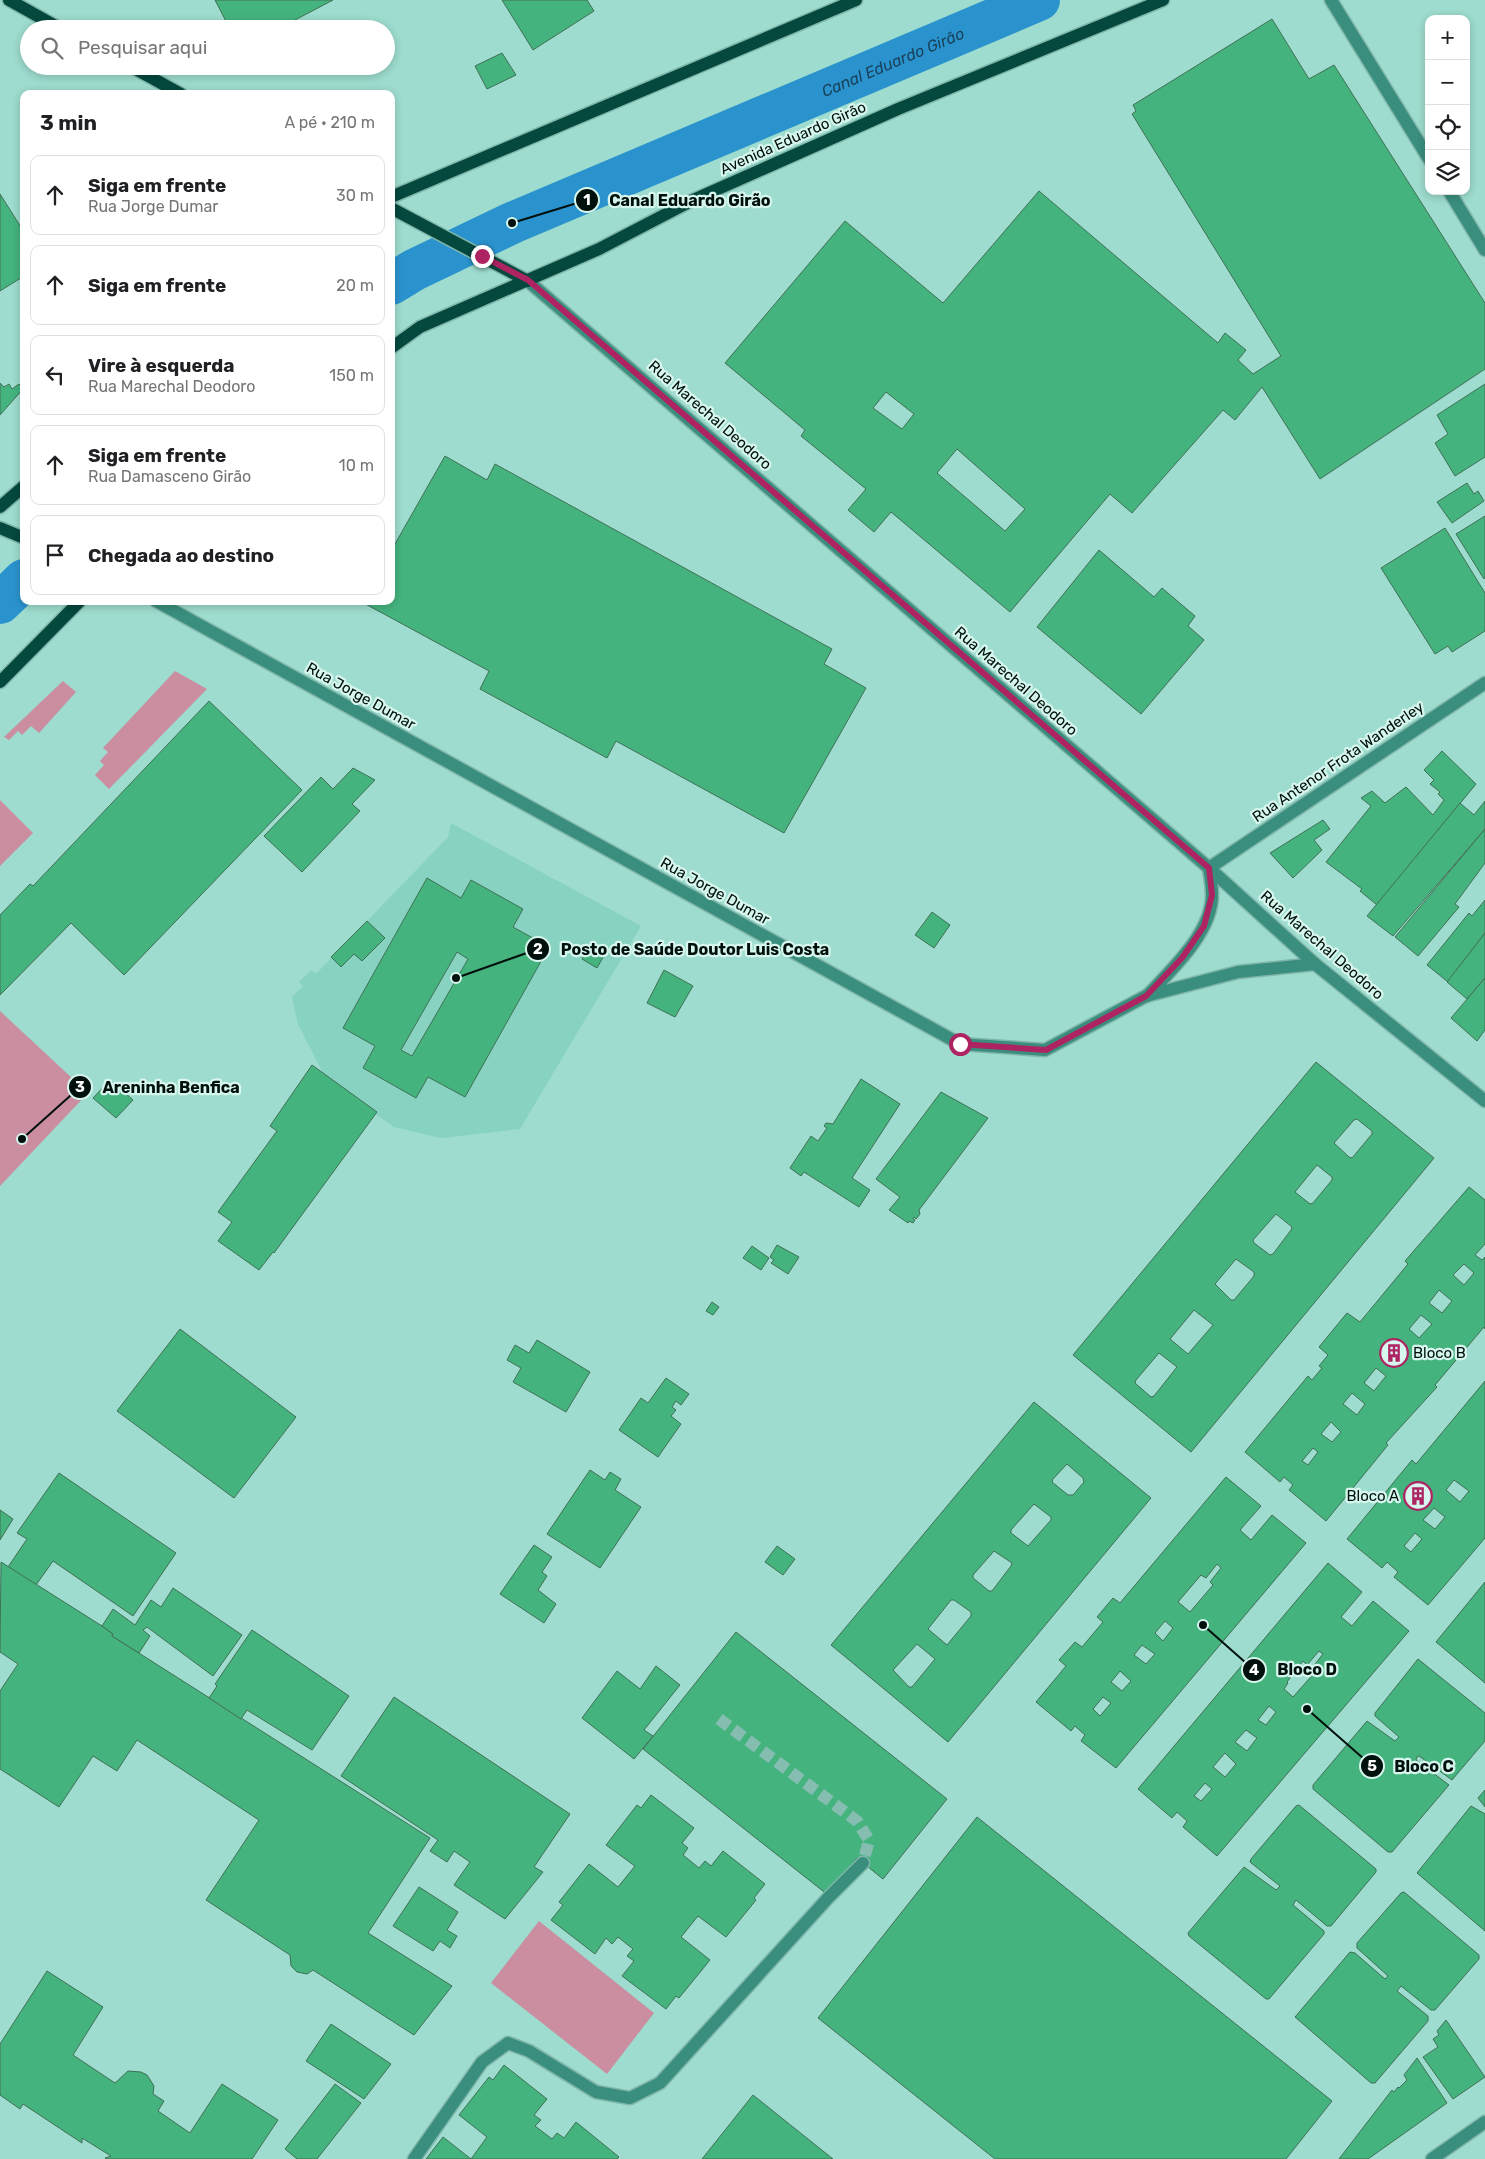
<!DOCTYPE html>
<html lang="pt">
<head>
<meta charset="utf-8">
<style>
	body { margin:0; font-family:Rubik,sans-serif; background:#f6f6f6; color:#202124 }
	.controls { position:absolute; right:15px; top:15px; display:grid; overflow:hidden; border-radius:10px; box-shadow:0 2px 8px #0003 }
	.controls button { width:45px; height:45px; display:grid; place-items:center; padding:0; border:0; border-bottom:1px solid #e0e0e0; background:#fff; color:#202124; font:25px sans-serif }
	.stop { position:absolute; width:15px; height:15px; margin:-11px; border:4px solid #ae2362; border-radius:50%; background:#fff }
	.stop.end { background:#ae2362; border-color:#fff; box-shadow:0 1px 5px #0008 }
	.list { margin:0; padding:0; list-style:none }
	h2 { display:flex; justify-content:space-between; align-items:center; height:65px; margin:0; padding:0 20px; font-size:21px }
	h2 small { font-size:16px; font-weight:400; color:#757577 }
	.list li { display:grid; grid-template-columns:32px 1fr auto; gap:15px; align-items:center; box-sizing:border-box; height:80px; margin:0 10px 10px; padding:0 10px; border:1px solid #e0e0e0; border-radius:10px }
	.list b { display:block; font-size:19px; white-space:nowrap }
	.list p { margin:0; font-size:16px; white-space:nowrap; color:#757577 }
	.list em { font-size:16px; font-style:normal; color:#757577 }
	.icon { flex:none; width:28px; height:28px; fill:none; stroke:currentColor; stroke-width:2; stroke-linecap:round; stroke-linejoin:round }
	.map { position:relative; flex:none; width:1485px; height:2159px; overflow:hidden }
	.search { position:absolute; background:#fff; box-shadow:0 2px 8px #0003; left:20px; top:20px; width:375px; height:55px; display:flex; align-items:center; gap:12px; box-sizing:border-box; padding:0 18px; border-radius:28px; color:#757577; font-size:19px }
	.panel { position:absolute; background:#fff; box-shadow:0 2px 8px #0003; left:20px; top:90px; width:375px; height:515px; border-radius:10px }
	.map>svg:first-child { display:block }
	.built { fill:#88d2c2 }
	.green { fill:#cb8da0 }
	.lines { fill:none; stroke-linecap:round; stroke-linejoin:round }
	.canal { stroke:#2a93ce; stroke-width:42 }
	.building { fill:#45b37e; stroke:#407056; fill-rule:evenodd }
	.minor-tunnel { stroke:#85bdb1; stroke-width:12; stroke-dasharray:12 6; stroke-linecap:butt }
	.minor-casing { stroke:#81b7ab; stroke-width:15 }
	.tertiary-casing { stroke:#81b7ab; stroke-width:15 }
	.primary-casing { stroke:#81b7ab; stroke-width:15 }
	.minor { stroke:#3a8e7e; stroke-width:12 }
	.tertiary { stroke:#3a8e7e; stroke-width:12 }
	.primary { stroke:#04483e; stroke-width:12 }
	.route { stroke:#ae2362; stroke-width:6 }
	.labels { text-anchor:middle; stroke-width:4.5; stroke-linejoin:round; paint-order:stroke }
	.street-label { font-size:15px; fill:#00100c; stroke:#d7f6ee }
	.poi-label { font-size:15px; fill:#00100c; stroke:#d7f6ee; text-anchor:start }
	.water-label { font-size:16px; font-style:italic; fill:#19425c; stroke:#d7f6ee }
	.leader { fill:none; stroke:#00100c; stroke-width:2 }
	.callout-dot { fill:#00100c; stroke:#d7f6ee; stroke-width:2 }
	.mark-label { font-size:15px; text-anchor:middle; font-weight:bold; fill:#fff }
	.callout-label { font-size:16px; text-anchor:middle; font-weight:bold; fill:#00100c; stroke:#d7f6ee; stroke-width:4.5; stroke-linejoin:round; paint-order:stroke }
</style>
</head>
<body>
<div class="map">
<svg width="1485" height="2159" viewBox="0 0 1485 2159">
	<rect width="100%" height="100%" fill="#9ddcce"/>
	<polygon class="built" points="451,823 641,926 520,1129 441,1138 394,1127 326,1079 298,1024 292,997 303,986 299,982 311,970 316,974 448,837"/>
	<g class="green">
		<polygon points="175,671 207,689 109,789 95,775 104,765 100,761 108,752 103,748"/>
		<polygon points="63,681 76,692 39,733 31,726 22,735 18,731 9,740 4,737"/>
		<polygon points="0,800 33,833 0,866"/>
		<polygon points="0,1011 88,1093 0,1186"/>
		<polygon points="539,1921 654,2013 607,2074 491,1983"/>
	</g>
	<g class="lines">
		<g class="canal">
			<path id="s1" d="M391 284 414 270 512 223 1039 0"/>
			<polyline points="0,603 24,580"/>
		</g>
	</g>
	<g class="building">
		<polygon points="215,0 333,0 278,29 230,29"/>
		<polygon points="502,0 587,0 594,11 533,50"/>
		<path d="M1272 19 1309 79 1334 65 1485 303V369L1320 479 1262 387 1235 420 1223 410 1132 513 1110 494 1010 612 891 512 874 532 848 510 866 489 801 436 805 430 725 363 845 221 943 303 1039 191 1218 343 1225 333 1246 350 1238 360 1253 374 1281 356 1132 114 1136 111 1133 105ZM886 392 914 414 902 429 873 408ZM957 449 1025 509 1005 531 937 473Z"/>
		<polygon points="502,53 516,75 487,89 475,66"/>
		<polygon points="0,194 24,232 24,276 0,291"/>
		<polygon points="0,383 4,387 9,384 12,389 19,384 23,389 0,415"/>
		<polygon points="1485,384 1485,457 1455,476 1435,443 1448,434 1437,415"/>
		<polygon points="445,456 487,480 495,464 832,649 824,664 866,688 784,833 616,741 607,758 480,689 489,671 360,601 391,601 391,551"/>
		<polygon points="1467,483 1474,494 1478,491 1484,501 1452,523 1437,502"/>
		<polygon points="1485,516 1485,578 1484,579 1456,534"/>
		<polygon points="1445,528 1485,593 1485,631 1452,652 1448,646 1435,654 1381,568"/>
		<polygon points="1099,550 1154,597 1162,588 1195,616 1188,626 1204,640 1141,714 1037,627"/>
		<polygon points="209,701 302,790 124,975 71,923 0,995 0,915 30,884 33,886"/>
		<polygon points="1442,751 1476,784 1377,905 1360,891 1362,889 1326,862 1371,806 1361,798 1372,791 1385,803 1406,787 1433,815 1444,800 1438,794 1440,792 1430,784 1434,780 1424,770"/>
		<polygon points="353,768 375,780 352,804 360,811 302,872 264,836 321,777 333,789"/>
		<polygon points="1485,801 1485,829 1393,936 1367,916 1460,803 1474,815"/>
		<polygon points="1323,820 1330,829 1314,840 1322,850 1293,878 1270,853"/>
		<polygon points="1485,829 1485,863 1455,904 1459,907 1418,956 1395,937"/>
		<path d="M427 878 461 898 471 880 523 909 513 927 549 947 465 1097 428 1077 416 1098 363 1068 375 1046 343 1028ZM457 952 468 959 412 1056 401 1050Z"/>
		<polygon points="1485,900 1485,933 1448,982 1427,965 1469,913 1472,916"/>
		<polygon points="932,912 950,925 934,948 915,935"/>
		<polygon points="367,921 385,938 362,961 354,954 341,967 331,957"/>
		<polygon points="1485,933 1485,978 1467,999 1447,982"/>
		<polygon points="591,944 606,952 597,968 582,959"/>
		<polygon points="664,970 693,986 675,1017 647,1003"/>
		<polygon points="1485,978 1485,1030 1477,1041 1451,1018"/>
		<path d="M1316 1062 1434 1158 1191 1452 1073 1355ZM1357 1119 1372 1131V1134L1352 1158 1349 1157 1334 1143 1354 1120ZM1317 1165 1332 1177V1180L1313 1203 1310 1204 1295 1192ZM1276 1214 1292 1227 1291 1230 1273 1254 1270 1255 1254 1243 1253 1240ZM1236 1259 1254 1272V1276L1234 1300H1231L1215 1284ZM1194 1310 1213 1325 1188 1354 1170 1339ZM1159 1353 1177 1367 1154 1396 1151 1397 1135 1383 1136 1380Z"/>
		<polygon points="312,1065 377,1112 274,1253 273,1252 259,1270 218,1241 232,1222 218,1212 277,1131 270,1126"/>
		<polygon points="861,1079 900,1104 852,1178 870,1190 859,1207 804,1172 801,1176 790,1168 811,1136 818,1141 827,1128 824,1126 826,1123 833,1124"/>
		<polygon points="110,1080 133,1100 116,1118 93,1098"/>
		<polygon points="941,1092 988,1118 919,1210 920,1214 916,1219 914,1217 913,1219 915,1220 913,1223 909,1221 908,1223 889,1210 900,1197 876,1179"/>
		<path d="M1469 1187 1485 1200V1244L1475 1255 1482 1260 1485 1257V1329L1484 1327 1435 1385 1437 1387 1386 1443 1388 1445 1326 1521 1289 1490 1293 1485 1284 1477 1280 1482 1245 1452 1308 1376 1312 1380 1322 1368 1319 1366 1328 1355 1319 1347 1347 1313 1360 1322 1408 1264 1405 1261ZM1464 1264 1474 1273 1464 1285 1453 1275ZM1439 1290 1452 1301 1442 1313 1429 1303ZM1421 1315 1432 1324 1419 1338 1409 1329ZM1376 1368 1386 1376 1374 1391 1364 1383ZM1352 1393 1365 1404 1357 1415 1343 1404ZM1331 1422 1341 1432 1332 1442 1321 1434ZM1313 1448 1318 1452 1308 1465 1302 1461Z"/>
		<polygon points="777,1245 799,1257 788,1274 771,1263 774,1260 770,1257"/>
		<polygon points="752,1246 769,1258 761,1270 743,1258"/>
		<polygon points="712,1302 719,1307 713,1315 706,1311"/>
		<polygon points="180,1329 296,1417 234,1498 117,1411"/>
		<polygon points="537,1340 590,1372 566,1412 513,1382 521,1368 507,1360 515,1345 529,1353"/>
		<polygon points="666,1378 689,1394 681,1405 676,1401 672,1407 676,1410 671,1416 681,1424 658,1457 619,1430 641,1398 648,1403"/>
		<path d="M1485 1381V1538L1428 1605 1394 1577 1398 1572 1387 1562 1382 1568 1347 1539 1412 1460 1416 1464ZM1454 1480 1469 1491 1460 1502 1446 1490ZM1434 1508 1445 1517 1435 1529 1423 1520ZM1415 1533 1422 1539 1411 1552 1404 1546Z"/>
		<path d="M1034 1402 1151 1498 948 1742 831 1645ZM1067 1464 1083 1478 1084 1482 1073 1495H1068L1052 1482 1053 1479ZM1034 1504 1051 1517V1520L1028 1546 1011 1533V1530ZM994 1551 1012 1563 1011 1566 992 1591H989L973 1578V1575ZM951 1600H954L971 1612V1616L947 1645 928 1629ZM917 1644 935 1659 912 1687H909L893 1670Z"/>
		<polygon points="590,1470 605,1480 610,1472 621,1479 615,1490 641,1507 600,1568 547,1534"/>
		<polygon points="59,1473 176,1553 133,1616 53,1561 36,1585 8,1567 27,1539 17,1533"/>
		<path d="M1226 1477 1261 1506 1240 1530 1251 1540 1272 1515 1306 1543 1116 1768 1081 1741 1085 1735 1075 1726 1071 1731 1036 1702 1066 1666 1059 1660 1075 1642 1082 1647 1103 1622 1097 1617 1113 1598 1120 1603ZM1217 1564 1221 1568 1210 1582 1213 1585 1190 1612 1178 1602 1201 1575 1206 1578ZM1165 1621 1173 1628 1163 1641 1155 1633ZM1142 1645 1155 1654 1146 1664 1134 1655ZM1120 1671 1131 1681 1122 1691 1111 1682ZM1103 1697 1111 1703 1100 1716 1093 1709Z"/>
		<polygon points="0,1510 13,1519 0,1540"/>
		<polygon points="534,1545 552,1557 542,1572 547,1576 538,1590 556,1604 544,1623 500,1594"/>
		<polygon points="777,1546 795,1559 783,1575 765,1562"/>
		<polygon points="1,1562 102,1626 113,1634 112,1636 430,1838 368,1933 452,1986 414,2035 313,1970 307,1974 297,1972 291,1966 290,1955 206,1900 259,1820 137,1740 117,1771 93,1756 59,1807 0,1769 0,1691 18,1664 0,1652"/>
		<path d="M1328 1563 1362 1592 1341 1617 1352 1626 1373 1601 1409 1631 1217 1856 1183 1827 1187 1821 1177 1812 1172 1818 1138 1789ZM1319 1651 1323 1654 1312 1668 1316 1671 1293 1697 1284 1689 1288 1683 1287 1682 1303 1661 1307 1665ZM1269 1706 1276 1712 1266 1725 1258 1720ZM1246 1730 1257 1738 1247 1751 1235 1742ZM1225 1753 1236 1764 1225 1777 1213 1767ZM1205 1783 1212 1789 1201 1801 1194 1796Z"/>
		<polygon points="1485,1582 1485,1683 1436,1642"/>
		<polygon points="173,1588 242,1635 213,1676 147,1627 143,1630 150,1636 139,1653 112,1636 113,1634 102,1626 113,1609 135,1625 151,1600 161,1607"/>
		<polygon points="252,1630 349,1696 312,1750 247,1710 241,1719 209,1698 217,1686 215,1684"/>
		<polygon points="736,1632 947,1799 883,1879 857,1858 828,1895 643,1749"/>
		<polygon points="1418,1659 1485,1713 1485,1741 1452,1780 1419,1756 1417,1757 1416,1760 1449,1785 1392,1852 1388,1852 1313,1789 1313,1785 1367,1721 1395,1741 1399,1737 1375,1716 1375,1713"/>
		<polygon points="656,1666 680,1685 644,1730 653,1736 634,1759 582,1718 617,1671 640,1689"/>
		<polygon points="394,1697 570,1814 534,1867 543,1872 505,1919 454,1885 470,1862 454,1851 447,1862 430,1851 438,1840 341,1776"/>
		<polygon points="1485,1790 1485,1807 1478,1798"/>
		<polygon points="651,1795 694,1828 682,1843 688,1848 683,1855 699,1868 705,1861 711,1866 723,1851 765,1884 754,1898 756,1900 726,1937 698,1916 681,1937 710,1960 679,1998 676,1996 666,2009 622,1976 634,1961 627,1956 633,1949 618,1937 612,1944 606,1938 595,1954 551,1920 563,1905 559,1902 589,1864 618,1887 635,1866 606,1845 637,1805 641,1808"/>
		<polygon points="1299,1805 1376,1869 1376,1872 1331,1926 1327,1926 1296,1900 1293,1905 1324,1931 1324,1934 1269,1999 1266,1999 1189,1936 1188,1933 1244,1867 1276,1890 1280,1886 1250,1862 1251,1859 1296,1806"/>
		<polygon points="1471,1806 1485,1814 1485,1931 1417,1873"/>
		<polygon points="977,1817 1332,2101 1286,2159 995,2159 818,2018"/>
		<polygon points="419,1887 458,1912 447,1930 457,1936 450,1948 440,1941 433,1951 393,1926"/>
		<polygon points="1404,1892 1479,1955 1479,1959 1435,2010 1431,2010 1401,1986 1397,1991 1428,2016 1428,2021 1375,2083 1371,2083 1295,2017 1350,1952 1355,1953 1385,1979 1388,1976 1357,1948 1357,1943 1401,1893"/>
		<polygon points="47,1971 103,2007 73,2055 115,2083 128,2071 141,2072 147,2075 154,2086 153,2094 164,2101 158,2111 190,2133 222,2084 278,2120 252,2159 107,2159 105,2158 111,2156 82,2138 82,2143 23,2104 20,2109 0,2095 0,2044"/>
		<polygon points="1446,2020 1485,2077 1453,2099 1423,2057 1438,2047 1433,2039 1439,2035 1437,2031"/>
		<polygon points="331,2024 391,2064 364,2099 306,2061"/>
		<polygon points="1417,2058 1447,2103 1368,2159 1339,2159 1392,2090 1394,2092 1398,2087 1399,2088 1407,2080 1404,2075"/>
		<polygon points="504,2065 547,2099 534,2115 541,2120 535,2126 552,2139 557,2133 564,2138 576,2122 619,2157 617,2159 426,2159 443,2137 471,2159 487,2137 459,2115 489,2077 493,2080"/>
		<polygon points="335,2084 361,2103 317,2159 297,2159 285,2149"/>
		<polygon points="753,2095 833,2159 702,2159"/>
	</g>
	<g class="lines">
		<polyline class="minor-tunnel" points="719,1719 857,1821 869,1840 863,1863"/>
		<defs>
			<g id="minor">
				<polyline points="1331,0 1429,159"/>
				<polyline points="1449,191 1485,250"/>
				<polyline points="1209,868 1485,683"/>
				<polyline points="414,2159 482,2062 508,2043 529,2051 596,2092 630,2098 660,2083 828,1898 863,1863"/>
				<polyline points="1432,2159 1485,2122"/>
			</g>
			<g id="tertiary">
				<polyline points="528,281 1209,868 1315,964 1485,1101"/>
				<polyline points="156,601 960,1044 1045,1050 1146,996 1238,972 1315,964"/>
				<path d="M1147 996C1171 970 1213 932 1212 894 1212 886 1210 876 1209 868"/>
			</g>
			<g id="primary">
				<polyline points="9,0 61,29"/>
				<polyline points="130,66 181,94"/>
				<polyline points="391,197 856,0"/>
				<polyline points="391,208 528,281"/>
				<polyline points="391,348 420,327 599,249 693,200 898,109 1163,0"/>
				<polyline points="0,507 24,486"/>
				<polyline points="0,528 24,538"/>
				<polyline points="0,682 80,601"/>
			</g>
		</defs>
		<use href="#minor" class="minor-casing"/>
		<use href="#tertiary" class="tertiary-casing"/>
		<use href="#primary" class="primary-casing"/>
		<use href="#minor" class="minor"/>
		<use href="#tertiary" class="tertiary"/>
		<use href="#primary" class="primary"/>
	</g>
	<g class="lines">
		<polyline class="route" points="482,256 528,280 1209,868 1212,895 1204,926 1182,958 1146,996 1046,1050 960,1044"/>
	</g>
	<defs>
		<symbol id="building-ring" viewBox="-11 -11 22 22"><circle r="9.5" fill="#d7f6ee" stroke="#ae2362" stroke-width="1.5"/><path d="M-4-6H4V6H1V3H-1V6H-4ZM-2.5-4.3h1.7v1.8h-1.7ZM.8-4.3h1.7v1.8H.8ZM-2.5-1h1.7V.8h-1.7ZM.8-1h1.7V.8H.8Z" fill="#ae2362"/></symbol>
	</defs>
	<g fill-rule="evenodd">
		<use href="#building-ring" x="1378" y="1337" width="32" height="32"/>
		<use href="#building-ring" x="1402" y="1480" width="32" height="32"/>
	</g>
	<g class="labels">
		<g class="street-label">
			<text transform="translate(793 138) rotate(-24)" y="5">Avenida Eduardo Girão</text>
			<text transform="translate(710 415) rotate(41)" y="5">Rua Marechal Deodoro</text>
			<text transform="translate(1016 681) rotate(41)" y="5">Rua Marechal Deodoro</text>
			<text transform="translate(361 696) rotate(29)" y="5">Rua Jorge Dumar</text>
			<text transform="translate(1338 762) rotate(-34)" y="5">Rua Antenor Frota Wanderley</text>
			<text transform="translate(715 891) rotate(29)" y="5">Rua Jorge Dumar</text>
			<text transform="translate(1322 945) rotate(41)" y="5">Rua Marechal Deodoro</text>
		</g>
		<g class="poi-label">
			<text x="1413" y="1358">Bloco B</text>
			<text x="1399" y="1501" text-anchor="end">Bloco A</text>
		</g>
		<g class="water-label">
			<text dy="6" stroke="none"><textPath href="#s1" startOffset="549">Canal Eduardo Girão</textPath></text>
		</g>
	</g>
	<path class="leader" d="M512 223L587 200M456 978L538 949M22 1139L80 1087M1203 1625L1254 1670M1307 1709L1372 1766"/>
	<g class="callout-dot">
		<circle cx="512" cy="223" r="5"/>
		<circle cx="456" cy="978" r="5"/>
		<circle cx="22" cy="1139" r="5"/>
		<circle cx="1203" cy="1625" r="5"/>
		<circle cx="1307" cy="1709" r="5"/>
		<circle cx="587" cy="200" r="12"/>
		<circle cx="538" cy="949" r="12"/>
		<circle cx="80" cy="1087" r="12"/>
		<circle cx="1254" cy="1670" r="12"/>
		<circle cx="1372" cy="1766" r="12"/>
	</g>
	<g class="mark-label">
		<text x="587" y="205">1</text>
		<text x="538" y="954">2</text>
		<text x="80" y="1092">3</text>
		<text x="1254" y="1675">4</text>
		<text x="1372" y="1771">5</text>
	</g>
	<g class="callout-label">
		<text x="690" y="206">Canal Eduardo Girão</text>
		<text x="695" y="955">Posto de Saúde Doutor Luis Costa</text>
		<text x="171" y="1093">Areninha Benfica</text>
		<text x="1307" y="1675">Bloco D</text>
		<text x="1424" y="1772">Bloco C</text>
	</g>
</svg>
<div class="controls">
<button>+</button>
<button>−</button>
<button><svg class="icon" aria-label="locate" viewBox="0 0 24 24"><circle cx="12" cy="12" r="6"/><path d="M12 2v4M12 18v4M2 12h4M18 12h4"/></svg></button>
<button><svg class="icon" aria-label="layers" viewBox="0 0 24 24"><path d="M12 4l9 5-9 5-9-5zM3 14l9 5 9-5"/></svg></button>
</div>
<div class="stop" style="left:960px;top:1044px"></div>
<div class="stop end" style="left:482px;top:256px"></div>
<div class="search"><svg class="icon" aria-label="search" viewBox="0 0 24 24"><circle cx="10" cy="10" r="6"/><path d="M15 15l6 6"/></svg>Pesquisar aqui</div>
<section class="panel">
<h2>3 min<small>A pé · 210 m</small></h2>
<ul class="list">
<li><svg class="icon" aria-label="ahead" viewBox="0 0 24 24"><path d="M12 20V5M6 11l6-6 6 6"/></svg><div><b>Siga em frente</b><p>Rua Jorge Dumar</p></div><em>30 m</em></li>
<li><svg class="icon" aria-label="ahead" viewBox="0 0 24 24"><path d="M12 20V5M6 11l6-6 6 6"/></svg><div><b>Siga em frente</b></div><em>20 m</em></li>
<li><svg class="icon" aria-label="left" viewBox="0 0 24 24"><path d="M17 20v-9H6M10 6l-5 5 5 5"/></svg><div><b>Vire à esquerda</b><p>Rua Marechal Deodoro</p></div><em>150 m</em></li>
<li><svg class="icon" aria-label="ahead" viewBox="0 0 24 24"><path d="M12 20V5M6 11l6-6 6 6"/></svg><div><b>Siga em frente</b><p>Rua Damasceno Girão</p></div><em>10 m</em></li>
<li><svg class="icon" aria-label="arrive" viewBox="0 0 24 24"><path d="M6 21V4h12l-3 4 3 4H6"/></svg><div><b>Chegada ao destino</b></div></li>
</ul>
</section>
</div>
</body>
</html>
